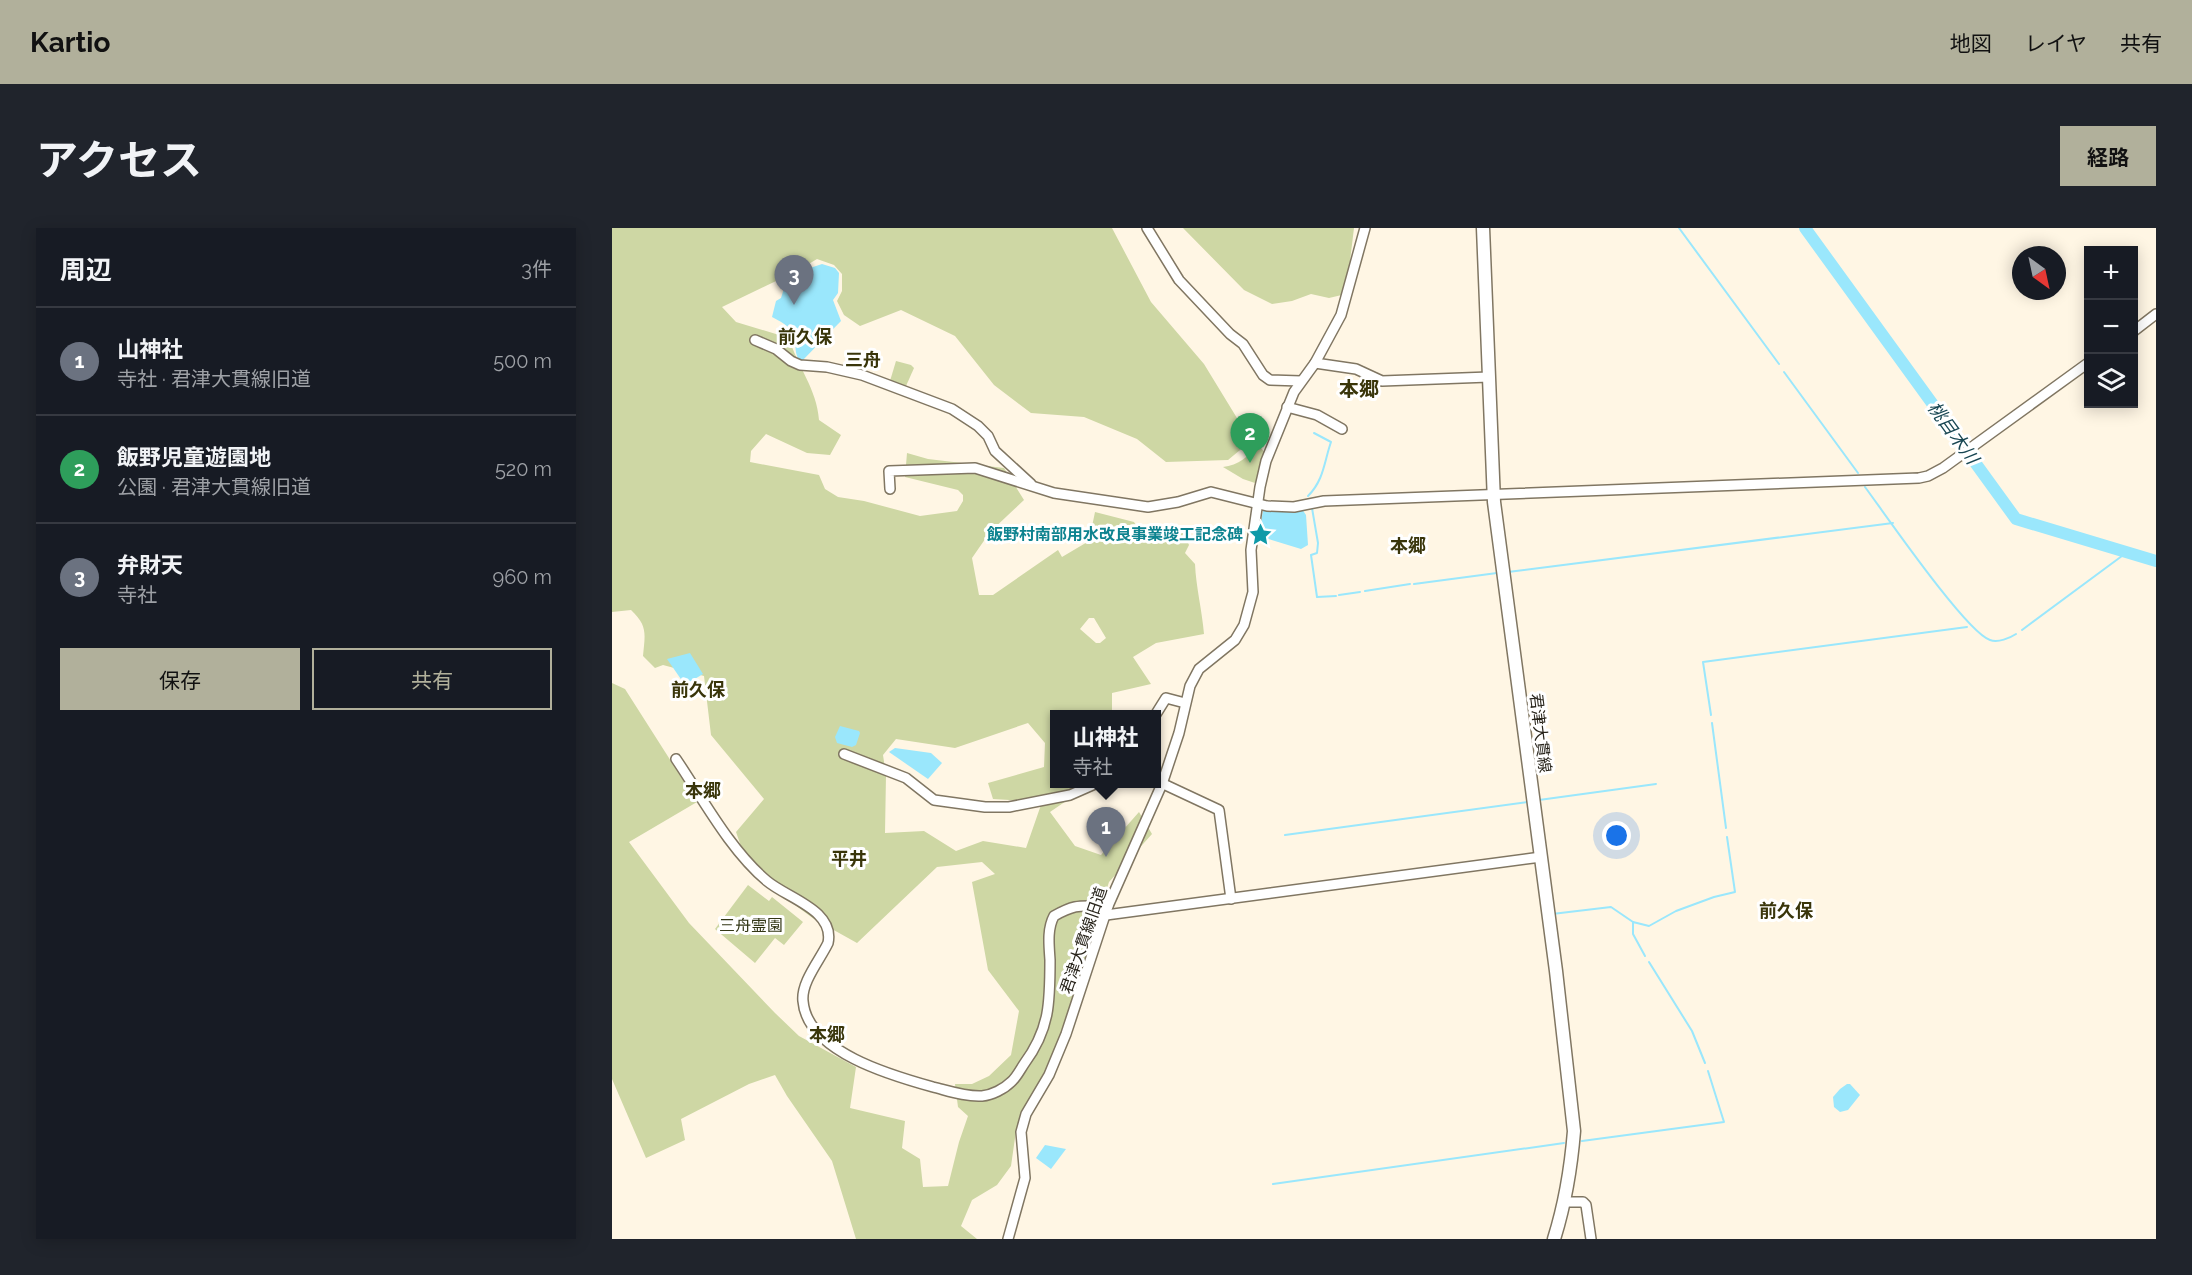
<!DOCTYPE html>
<html lang="ja">
<head>
<meta charset="utf-8">
<style>
	body { margin:0; font-family:Raleway,"Noto Sans JP",sans-serif; background:#20242c; color:#f1f3f6 }
	.controls { position:absolute; right:18px; top:18px; display:grid; overflow:hidden; border-radius:0px; box-shadow:0 3px 15px #0003 }
	.controls button { width:54px; height:54px; display:grid; place-items:center; padding:0; border:0; border-bottom:2px solid #363941; background:#171b24; color:#f1f3f6; font:30px sans-serif }
	.compass { position:absolute; left:1400px; top:18px; width:54px; height:54px; border-radius:50%; background:#171b24; box-shadow:0 3px 15px #0003; rotate:147deg }
	.you { position:absolute; left:1005px; top:608px; width:21px; height:21px; margin:-15px; border:4px solid #fff; border-radius:50%; background:#1a73e8; box-shadow:0 0 0 9px #1a73e833 }
	.badge { display:grid; place-items:center; width:39px; height:39px; border-radius:50%; background:#b1b09b; color:#fff; font-size:20px; font-weight:700 }
	.pin { position:absolute; translate:-50% -50px; filter:drop-shadow(0 2px 3px #0008) }
	.pin::after { content:''; position:absolute; top:32px; width:21px; height:18px; background:inherit; clip-path:polygon(0 0,100% 0,50% 100%) }
	.popup { position:absolute; left:438px; top:482px; width:111px; height:78px; box-sizing:border-box; display:grid; place-content:center; border-radius:0px; background:#171b24; filter:drop-shadow(0 2px 4px #0005); font-size:20px; white-space:nowrap; color:#9ea1a6 }
	.popup b { font-size:22px; color:#f1f3f6 }
	.popup::after { content:''; position:absolute; left:50%; top:100%; margin-left:-12px; border:12px solid transparent; border-top-color:#171b24 }
	.list { margin:0; padding:0; list-style:none }
	h2 { display:flex; justify-content:space-between; align-items:center; height:78px; margin:0; padding:0 24px; font-size:26px }
	h2 small { font-size:20px; font-weight:400; color:#9ea1a6 }
	.list li { display:grid; grid-template-columns:39px 1fr auto; gap:18px; align-items:center; box-sizing:border-box; height:108px; padding:0 24px; border-top:2px solid #363941 }
	.list b { display:block; font-size:22px; white-space:nowrap }
	.list p { margin:0; font-size:20px; white-space:nowrap; color:#9ea1a6 }
	.list em { font-size:20px; font-style:normal; color:#9ea1a6 }
	.actions { display:flex; gap:12px; padding:18px 24px }
	.actions a { flex:1; padding:14px 0; border:2px solid #b1b09b; border-radius:0px; text-align:center; font-size:21px; color:#b1b09b }
	.actions .main { background:#b1b09b; color:#111 }
	.icon { flex:none; width:33px; height:33px; fill:none; stroke:currentColor; stroke-width:2; stroke-linecap:round; stroke-linejoin:round }
	.map { position:relative; flex:none; width:1544px; height:1011px; overflow:hidden; border-radius:0px }
	header { display:flex; align-items:center; gap:36px; box-sizing:border-box; height:84px; padding:0 30px; background:#b1b09b; color:#111 }
	header strong { font-size:28px }
	nav { display:flex; gap:33px; margin-inline-start:auto; font-size:21px }
	.intro { display:flex; align-items:center; justify-content:space-between; box-sizing:border-box; height:144px; padding:0 36px }
	h1 { margin:0; font-size:42px }
	.button { padding:15px 27px; border-radius:0px; background:#b1b09b; color:#111; font-size:21px; font-weight:700 }
	main { display:flex; gap:36px; padding:0 36px }
	aside { flex:1; background:#171b24; border-radius:0px; box-shadow:0 3px 15px #0003 }
	.map>svg:first-child { display:block }
	.green { fill:#ced7a4; fill-rule:evenodd }
	.water { fill:#9ae7fc }
	.lines { fill:none; stroke-linecap:round; stroke-linejoin:round }
	.stream { stroke:#9ae7fc; stroke-width:2 }
	.river { stroke:#9ae7fc; stroke-width:12 }
	.minor-casing { stroke:#807662; stroke-width:12 }
	.major-casing { stroke:#807662; stroke-width:15 }
	.minor { stroke:#fff; stroke-width:9 }
	.major { stroke:#fff; stroke-width:12 }
	.labels { text-anchor:middle; stroke-width:6; stroke-linejoin:round; paint-order:stroke }
	.culture-label { font-size:16px; font-weight:bold; fill:#0d838f; stroke:#fff; text-anchor:end }
	.street-label { font-size:16px; fill:#28241b; stroke:#fff }
	.park-label { font-size:16px; fill:#323615; stroke:#fff }
	.neighbourhood-label { font-size:18px; font-weight:bold; fill:#39350a; stroke:#fff }
	.water-label { font-size:18px; font-style:italic; fill:#184652; stroke:#fff }
	.quarter-label { font-size:20px; font-weight:bold; fill:#39350a; stroke:#fff }
</style>
</head>
<body>
<header>
<strong>Kartio</strong>
<nav><a>地図</a><a>レイヤ</a><a>共有</a></nav>
</header>
<div class="intro"><h1>アクセス</h1><a class="button">経路</a></div>
<main>
<aside>
<h2>周辺<small>3件</small></h2>
<ul class="list">
<li><span class="badge" style="background:#6b7280">1</span><div><b>山神社</b><p>寺社 · 君津大貫線旧道</p></div><em>500 m</em></li>
<li><span class="badge" style="background:#2e9e5b">2</span><div><b>飯野児童遊園地</b><p>公園 · 君津大貫線旧道</p></div><em>520 m</em></li>
<li><span class="badge" style="background:#6b7280">3</span><div><b>弁財天</b><p>寺社</p></div><em>960 m</em></li>
</ul>
<div class="actions"><a class="main">保存</a><a>共有</a></div>
</aside>
<div class="map">
<svg width="1544" height="1011" viewBox="0 0 1544 1011">
	<rect width="100%" height="100%" fill="#fff6e4"/>
	<g class="green">
		<path d="M0 0H500L539 74 592 136 639 213 616 232 554 234 525 211 472 189 419 185 382 157 343 108 289 82 248 98 232 87 225 73 230 63V46L222 37 205 31 185 43 110 79 124 94 177 110C185 138 205 161 207 192L229 207 218 227 195 225 154 206 139 223 138 234 207 247 213 261 226 269 252 273 308 288 345 283 351 273V267L346 262 293 249 295 225 316 231 392 240 412 272 378 304 360 330 367 367H381L446 322 450 329 477 313 483 284 522 294 532 310 570 301 577 317 573 325 583 336C584 359 590 382 592 406L544 415 521 429 539 456 500 465V486H443V556H479L438 584 463 618 489 627 527 584 540 606 497 654 443 826 420 866 404 903 399 938 385 957 360 972 349 998 365 1011H244L220 933 175 868 163 847 137 856 69 891 73 912 34 930 0 851V455L13 461 85 574 17 614 77 695 163 785 187 808 244 839 238 880 293 893 290 920 308 931 311 959 336 958 347 914 356 888 346 879 343 856H360L377 848 399 827 407 783 376 742 360 654 383 646 370 634 325 639 245 715 202 691 138 644 124 604 152 571 99 507 92 448 51 437 43 440 31 428C33 406 36 398 19 382L0 384ZM477 390H482L494 410 488 415H484L468 401ZM416 495 433 515 432 539 376 555 381 571 430 574 414 620 371 613 344 623 312 603 273 605 274 547 271 527 284 511 343 520Z"/>
		<polygon points="571,0 742,0 734,66 717,70 699,66 680,73 660,76 632,62"/>
		<polygon points="284,133 299,137 302,140 294,158 278,153"/>
		<path d="M645 215 654 226 646 254 643 255 631 251 611 239C626 237 638 229 645 215Z"/>
		<polygon points="136,657 157,673 160,669 191,694 172,717 163,710 143,735 103,701"/>
	</g>
	<g class="water">
		<path d="M210 36 223 40 227 45 226 65 221 72 229 93 189 134C181 126 185 117 182 107 179 98 167 93 160 89L164 73 169 70 174 54 198 40Z"/>
		<polygon points="690,281 694,287 696,317 689,321 650,309 651,305 647,304 651,283"/>
		<polygon points="78,425 91,446 73,457 55,431"/>
		<polygon points="228,498 247,503 248,505 244,517 240,519 225,515 223,509"/>
		<polygon points="283,520 319,525 330,535 316,551 277,524"/>
		<polygon points="1235,856 1238,856 1248,867 1236,882 1228,884 1222,879 1221,869 1228,861"/>
		<polygon points="433,917 454,921 439,941 424,930"/>
	</g>
	<g class="lines">
		<g class="stream">
			<polyline points="1067,0 1167,136"/>
			<polyline points="1172,144 1246,245"/>
			<path d="M1253 259C1273 286 1354 404 1378 412 1386 415 1398 410 1404 406"/>
			<path d="M696 268C712 252 712 234 719 214L702 205"/>
			<polyline points="700,280 706,315 705,325 699,327 705,369 724,368"/>
			<polyline points="896,344 1281,295"/>
			<polyline points="802,356 885,345"/>
			<polyline points="753,363 798,356"/>
			<polyline points="727,367 748,364"/>
			<polyline points="1410,402 1514,325"/>
			<polyline points="1099,487 1091,434 1355,399"/>
			<polyline points="1100,495 1114,600"/>
			<polyline points="927,572 1044,556"/>
			<polyline points="673,607 915,574"/>
			<polyline points="940,686 999,679 1021,694"/>
			<polyline points="1033,728 1021,706 1021,694 1037,698 1064,683 1102,669 1123,664 1115,609"/>
			<polyline points="1037,734 1080,803 1093,835"/>
			<polyline points="970,913 1112,894 1096,843"/>
			<polyline points="661,956 952,915"/>
		</g>
		<polyline class="river" points="1193,0 1404,291 1544,333"/>
		<defs>
			<g id="minor">
				<polyline points="535,0 567,52 618,106 631,116 651,147 658,152 689,153"/>
				<polyline points="1522,103 1544,86"/>
				<polyline points="143,112 164,121 179,133 188,137 215,139 250,147 340,181 366,198 376,208 383,223 419,256"/>
				<polyline points="703,135 744,141 770,153 877,149"/>
				<polyline points="675,179 705,187 730,201"/>
				<polyline points="278,261 277,243 363,240 442,265 536,279 566,274 599,264 655,278 682,279 712,273 1307,250 1316,248 1331,240 1476,135"/>
				<polyline points="544,486 554,470 573,475"/>
				<polyline points="232,526 294,550 322,572 373,579 397,579 458,567 483,556"/>
				<path d="M64 531C91 571 118 622 155 653 175 670 223 682 216 715 208 732 189 754 191 773 195 824 281 848 321 859 337 863 354 869 370 868 380 867 392 861 399 854 404 850 408 842 412 836 438 801 438 774 438 732 437 717 435 701 442 688 467 674 470 679 496 678"/>
				<polyline points="545,553 607,582 619,671"/>
				<polyline points="494,687 929,629"/>
				<polyline points="953,974 971,974 974,977 979,1011"/>
				<polyline points="396,1011 413,950 409,904 414,886 437,847 454,806 496,678 550,556 567,505 578,458 587,441 623,412 632,397 641,364 639,322 648,259 654,233 682,164 703,135 729,87 753,0"/>
			</g>
			<path id="major" d="M871 0 882 274 944 743 962 903C959 940 953 976 942 1011"/>
		</defs>
		<use href="#minor" class="minor-casing"/>
		<use href="#major" class="major-casing"/>
		<use href="#minor" class="minor"/>
		<use href="#major" class="major"/>
	</g>
	<defs>
		<symbol id="sight-bare" viewBox="-9 -9 18 18"><path d="M0-6L1.8-2.2L6-1.7L2.9 1.2L3.7 5.4L0 3.3L-3.7 5.4L-2.9 1.2L-6-1.7L-1.8-2.2Z" fill="#0f9aa8" stroke="#fff" stroke-width="2.5" paint-order="stroke"/></symbol>
	</defs>
	<g fill-rule="evenodd">
		<use href="#sight-bare" x="632" y="290" width="33" height="33"/>
	</g>
	<g class="labels">
		<g class="culture-label">
			<text x="631" y="312">飯野村南部用水改良事業竣工記念碑</text>
		</g>
		<g class="street-label">
			<text transform="translate(929 505) rotate(83)" y="6">君津大貫線</text>
			<text transform="translate(471 712) rotate(-71)" y="6">君津大貫線旧道</text>
		</g>
		<g class="park-label">
			<text x="139" y="703">三舟霊園</text>
		</g>
		<g class="neighbourhood-label">
			<text x="193" y="115">前久保</text>
			<text x="251" y="138">三舟</text>
			<text x="796" y="324">本郷</text>
			<text x="86" y="468">前久保</text>
			<text x="91" y="569">本郷</text>
			<text x="237" y="637">平井</text>
			<text x="1174" y="689">前久保</text>
			<text x="215" y="813">本郷</text>
		</g>
		<g class="water-label">
			<text transform="translate(1341 205) rotate(54)" y="6">桃目木川</text>
		</g>
		<g class="quarter-label">
			<text x="747" y="168">本郷</text>
		</g>
	</g>
</svg>
<div class="controls">
<button>+</button>
<button>−</button>
<button><svg class="icon" aria-label="layers" viewBox="0 0 24 24"><path d="M12 4l9 5-9 5-9-5zM3 14l9 5 9-5"/></svg></button>
</div>
<svg class="compass" viewBox="-18 -18 36 36"><path d="M0-13l5 13h-10z" fill="#e53935"/><path d="M0 13l5-13h-10z" fill="#9ea1a6"/></svg>
<div class="you"></div>
<div class="pin badge" style="left:494px;top:629px;background:#6b7280">1</div>
<div class="popup"><b>山神社</b>寺社</div>
<div class="pin badge" style="left:638px;top:235px;background:#2e9e5b">2</div>
<div class="pin badge" style="left:182px;top:77px;background:#6b7280">3</div>
</div>
</main>
</body>
</html>
